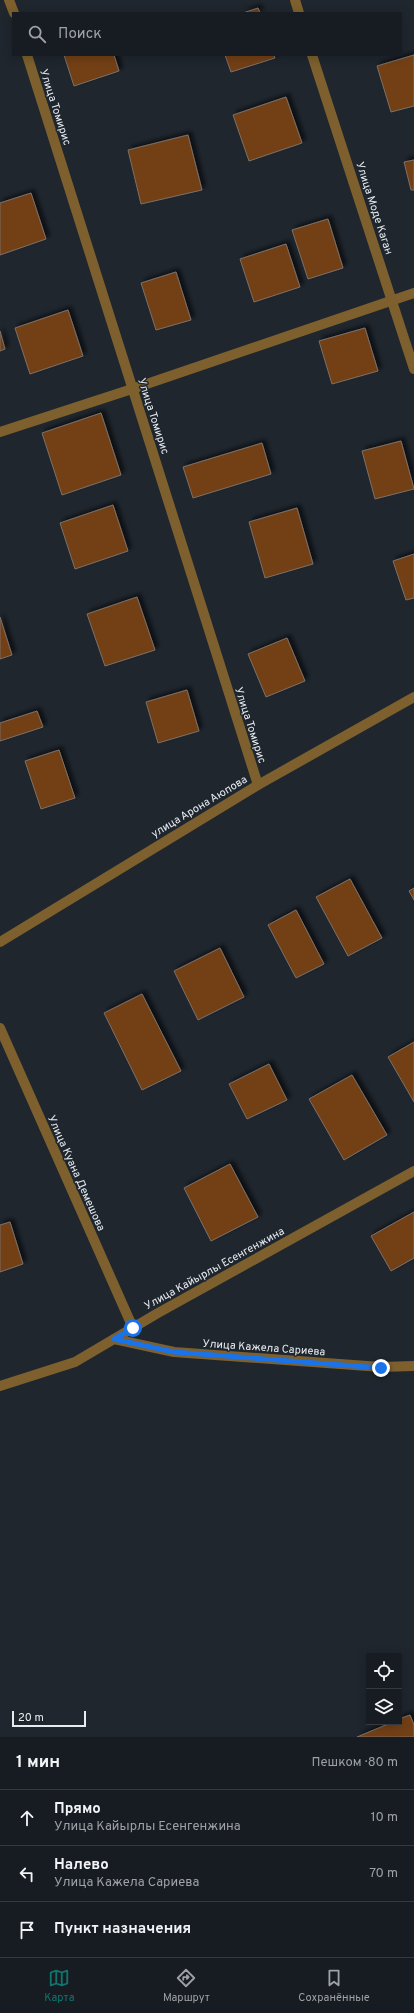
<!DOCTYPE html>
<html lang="ru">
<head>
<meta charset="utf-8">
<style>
	body { margin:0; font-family:Overpass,sans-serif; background:#20252a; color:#f1f3f6 }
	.controls { position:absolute; right:12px; bottom:12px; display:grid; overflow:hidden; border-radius:0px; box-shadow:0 2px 10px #0003 }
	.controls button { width:36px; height:36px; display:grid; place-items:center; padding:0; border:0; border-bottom:1px solid #363a40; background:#171c22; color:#f1f3f6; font:20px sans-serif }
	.scale { position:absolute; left:12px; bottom:10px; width:74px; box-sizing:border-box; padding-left:4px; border:2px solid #e7ecf1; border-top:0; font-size:11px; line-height:14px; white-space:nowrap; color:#e7ecf1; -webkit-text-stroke:3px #1f262e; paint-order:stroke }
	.stop { position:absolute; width:12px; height:12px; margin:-9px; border:3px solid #1a73e8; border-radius:50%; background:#fff }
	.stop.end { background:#1a73e8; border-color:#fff; box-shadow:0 1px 4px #0008 }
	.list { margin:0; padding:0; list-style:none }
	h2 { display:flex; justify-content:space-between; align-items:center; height:52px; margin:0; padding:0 16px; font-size:17px }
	h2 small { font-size:13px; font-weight:400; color:#9ea1a5 }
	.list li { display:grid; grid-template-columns:26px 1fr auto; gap:12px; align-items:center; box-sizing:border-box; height:56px; padding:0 16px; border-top:1px solid #363a40 }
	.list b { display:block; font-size:15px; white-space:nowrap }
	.list p { margin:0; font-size:13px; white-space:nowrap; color:#9ea1a5 }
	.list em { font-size:13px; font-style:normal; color:#9ea1a5 }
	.icon { flex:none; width:22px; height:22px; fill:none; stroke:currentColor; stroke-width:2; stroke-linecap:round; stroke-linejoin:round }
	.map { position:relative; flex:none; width:414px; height:1737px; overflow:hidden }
	.search { position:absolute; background:#171c22; box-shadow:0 2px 10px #0003; left:12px; right:12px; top:12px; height:44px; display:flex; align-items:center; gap:10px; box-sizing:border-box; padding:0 14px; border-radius:0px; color:#9ea1a5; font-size:15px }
	.sheet { height:220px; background:#171c22 }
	nav { display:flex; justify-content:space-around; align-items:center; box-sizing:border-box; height:56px; border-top:1px solid #363a40; background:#171c22; font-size:11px; color:#9ea1a5 }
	nav a { display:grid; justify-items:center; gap:2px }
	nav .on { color:#0f766e }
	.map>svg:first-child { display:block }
	.building { fill:#733f14; stroke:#7c7169; filter:url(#shadow) }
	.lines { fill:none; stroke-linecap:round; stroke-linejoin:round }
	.minor { stroke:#7d602d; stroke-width:10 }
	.route { stroke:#1a73e8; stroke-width:5 }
	.labels { text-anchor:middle; stroke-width:3; stroke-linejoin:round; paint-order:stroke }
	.street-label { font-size:11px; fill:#e7ecf1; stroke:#1f262e }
</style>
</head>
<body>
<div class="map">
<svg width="414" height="1737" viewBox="0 0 414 1737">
	<defs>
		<filter id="shadow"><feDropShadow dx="3.5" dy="-3.5" stdDeviation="2" flood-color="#0009"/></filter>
	</defs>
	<rect width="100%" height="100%" fill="#1f262e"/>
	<g class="building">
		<polygon points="258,8 260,13 243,13"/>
		<polygon points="64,55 114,55 119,71 74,86"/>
		<polygon points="225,55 274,55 275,58 231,72"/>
		<polygon points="414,55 414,106 391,112 377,66"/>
		<polygon points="286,97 302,143 249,161 233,115"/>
		<polygon points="188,135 202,190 141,204 128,150"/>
		<polygon points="414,160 414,190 411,190 404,162"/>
		<polygon points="31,193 46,239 0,255 0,203"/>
		<polygon points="328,219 343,268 308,279 292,230"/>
		<polygon points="286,244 300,287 254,302 240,259"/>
		<polygon points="176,272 191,320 156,330 141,283"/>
		<polygon points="68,310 83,356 30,374 15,328"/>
		<polygon points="365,328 378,371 332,384 319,341"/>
		<polygon points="0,331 5,349 0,351"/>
		<polygon points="101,413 121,475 62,495 42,433"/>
		<polygon points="401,441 414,489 375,499 362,451"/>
		<polygon points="262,443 271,474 193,498 183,467"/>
		<polygon points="113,505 128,551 75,569 60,523"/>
		<polygon points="297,508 313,564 265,578 249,522"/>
		<polygon points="414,554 414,598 406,600 393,561"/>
		<polygon points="137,597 155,650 105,666 87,614"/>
		<polygon points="0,617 12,655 0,659"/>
		<polygon points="287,638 305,681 266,697 248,654"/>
		<polygon points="187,690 199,731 158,743 146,702"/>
		<polygon points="37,711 43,727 0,741 0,723"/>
		<polygon points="59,750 75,798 41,809 25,761"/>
		<polygon points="350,879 382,938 348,956 316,897"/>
		<polygon points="414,888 414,900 409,891"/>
		<polygon points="296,910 324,964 296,978 268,925"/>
		<polygon points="220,948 244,997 198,1020 174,971"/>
		<polygon points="142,994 181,1071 142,1090 104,1013"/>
		<polygon points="414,1042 414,1102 388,1057"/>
		<polygon points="269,1064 287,1100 247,1119 229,1084"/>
		<polygon points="352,1075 387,1135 344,1160 309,1099"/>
		<polygon points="230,1164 258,1217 211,1241 184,1188"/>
		<polygon points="414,1212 414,1258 391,1271 371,1236"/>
		<polygon points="10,1222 23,1264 0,1272 0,1225"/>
		<polygon points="410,1715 414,1725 414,1737 357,1737 393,1722 399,1722 399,1719"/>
	</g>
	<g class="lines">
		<g class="minor">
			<polyline points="9,0 14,13"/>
			<polyline points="295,0 299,13"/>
			<polyline points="27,55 258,785"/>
			<polyline points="312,55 414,369"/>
			<polyline points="0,432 132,389 414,293"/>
			<polyline points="0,942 258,785 414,697"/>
			<polyline points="0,1028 133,1328"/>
			<polyline points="114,1339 174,1352 381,1367 414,1366"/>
			<polyline points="0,1386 75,1362 158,1313 414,1171"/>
		</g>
	</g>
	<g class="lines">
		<polyline class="route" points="133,1328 114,1339 174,1352 381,1368"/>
	</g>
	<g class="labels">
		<g class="street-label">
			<text transform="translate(56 107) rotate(72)" y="4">Улица Томирис</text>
			<text transform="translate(375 208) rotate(72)" y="4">Улица Моде Каган</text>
			<text transform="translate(154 416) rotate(72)" y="4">Улица Томирис</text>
			<text transform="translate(251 725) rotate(72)" y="4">Улица Томирис</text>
			<text transform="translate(199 806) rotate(-31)" y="4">улица Арона Аюпова</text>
			<text transform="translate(77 1173) rotate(66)" y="4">Улица Куана Демешова</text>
			<text transform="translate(214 1268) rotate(-29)" y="4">Улица Кайырлы Есенгенжина</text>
			<text transform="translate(264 1347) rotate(4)" y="4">Улица Кажела Сариева</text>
		</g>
	</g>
</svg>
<div class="controls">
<button><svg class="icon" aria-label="locate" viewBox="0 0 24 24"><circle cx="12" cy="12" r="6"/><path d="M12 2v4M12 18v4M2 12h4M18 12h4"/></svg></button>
<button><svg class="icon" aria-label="layers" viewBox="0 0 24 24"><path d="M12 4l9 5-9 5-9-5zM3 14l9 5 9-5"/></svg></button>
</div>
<div class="scale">20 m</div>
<div class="stop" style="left:133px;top:1328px"></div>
<div class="stop end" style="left:381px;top:1368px"></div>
<div class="search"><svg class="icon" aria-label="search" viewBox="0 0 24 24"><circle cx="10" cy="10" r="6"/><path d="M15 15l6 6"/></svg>Поиск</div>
</div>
<section class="sheet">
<h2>1 мин<small>Пешком · 80 m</small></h2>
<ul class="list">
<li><svg class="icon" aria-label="ahead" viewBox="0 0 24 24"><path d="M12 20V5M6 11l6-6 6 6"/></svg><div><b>Прямо</b><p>Улица Кайырлы Есенгенжина</p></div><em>10 m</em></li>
<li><svg class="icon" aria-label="left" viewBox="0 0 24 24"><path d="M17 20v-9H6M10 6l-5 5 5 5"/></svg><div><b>Налево</b><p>Улица Кажела Сариева</p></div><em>70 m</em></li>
<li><svg class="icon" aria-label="arrive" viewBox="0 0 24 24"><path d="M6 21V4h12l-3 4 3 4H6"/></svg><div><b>Пункт назначения</b></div></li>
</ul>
</section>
<nav>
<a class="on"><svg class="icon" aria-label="map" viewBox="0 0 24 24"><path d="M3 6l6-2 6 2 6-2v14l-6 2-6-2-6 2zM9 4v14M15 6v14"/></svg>Карта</a>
<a><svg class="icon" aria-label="directions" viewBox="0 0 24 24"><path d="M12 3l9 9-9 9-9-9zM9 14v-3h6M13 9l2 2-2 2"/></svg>Маршрут</a>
<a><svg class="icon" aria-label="saved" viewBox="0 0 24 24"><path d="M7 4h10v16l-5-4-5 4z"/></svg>Сохранённые</a>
</nav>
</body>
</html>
